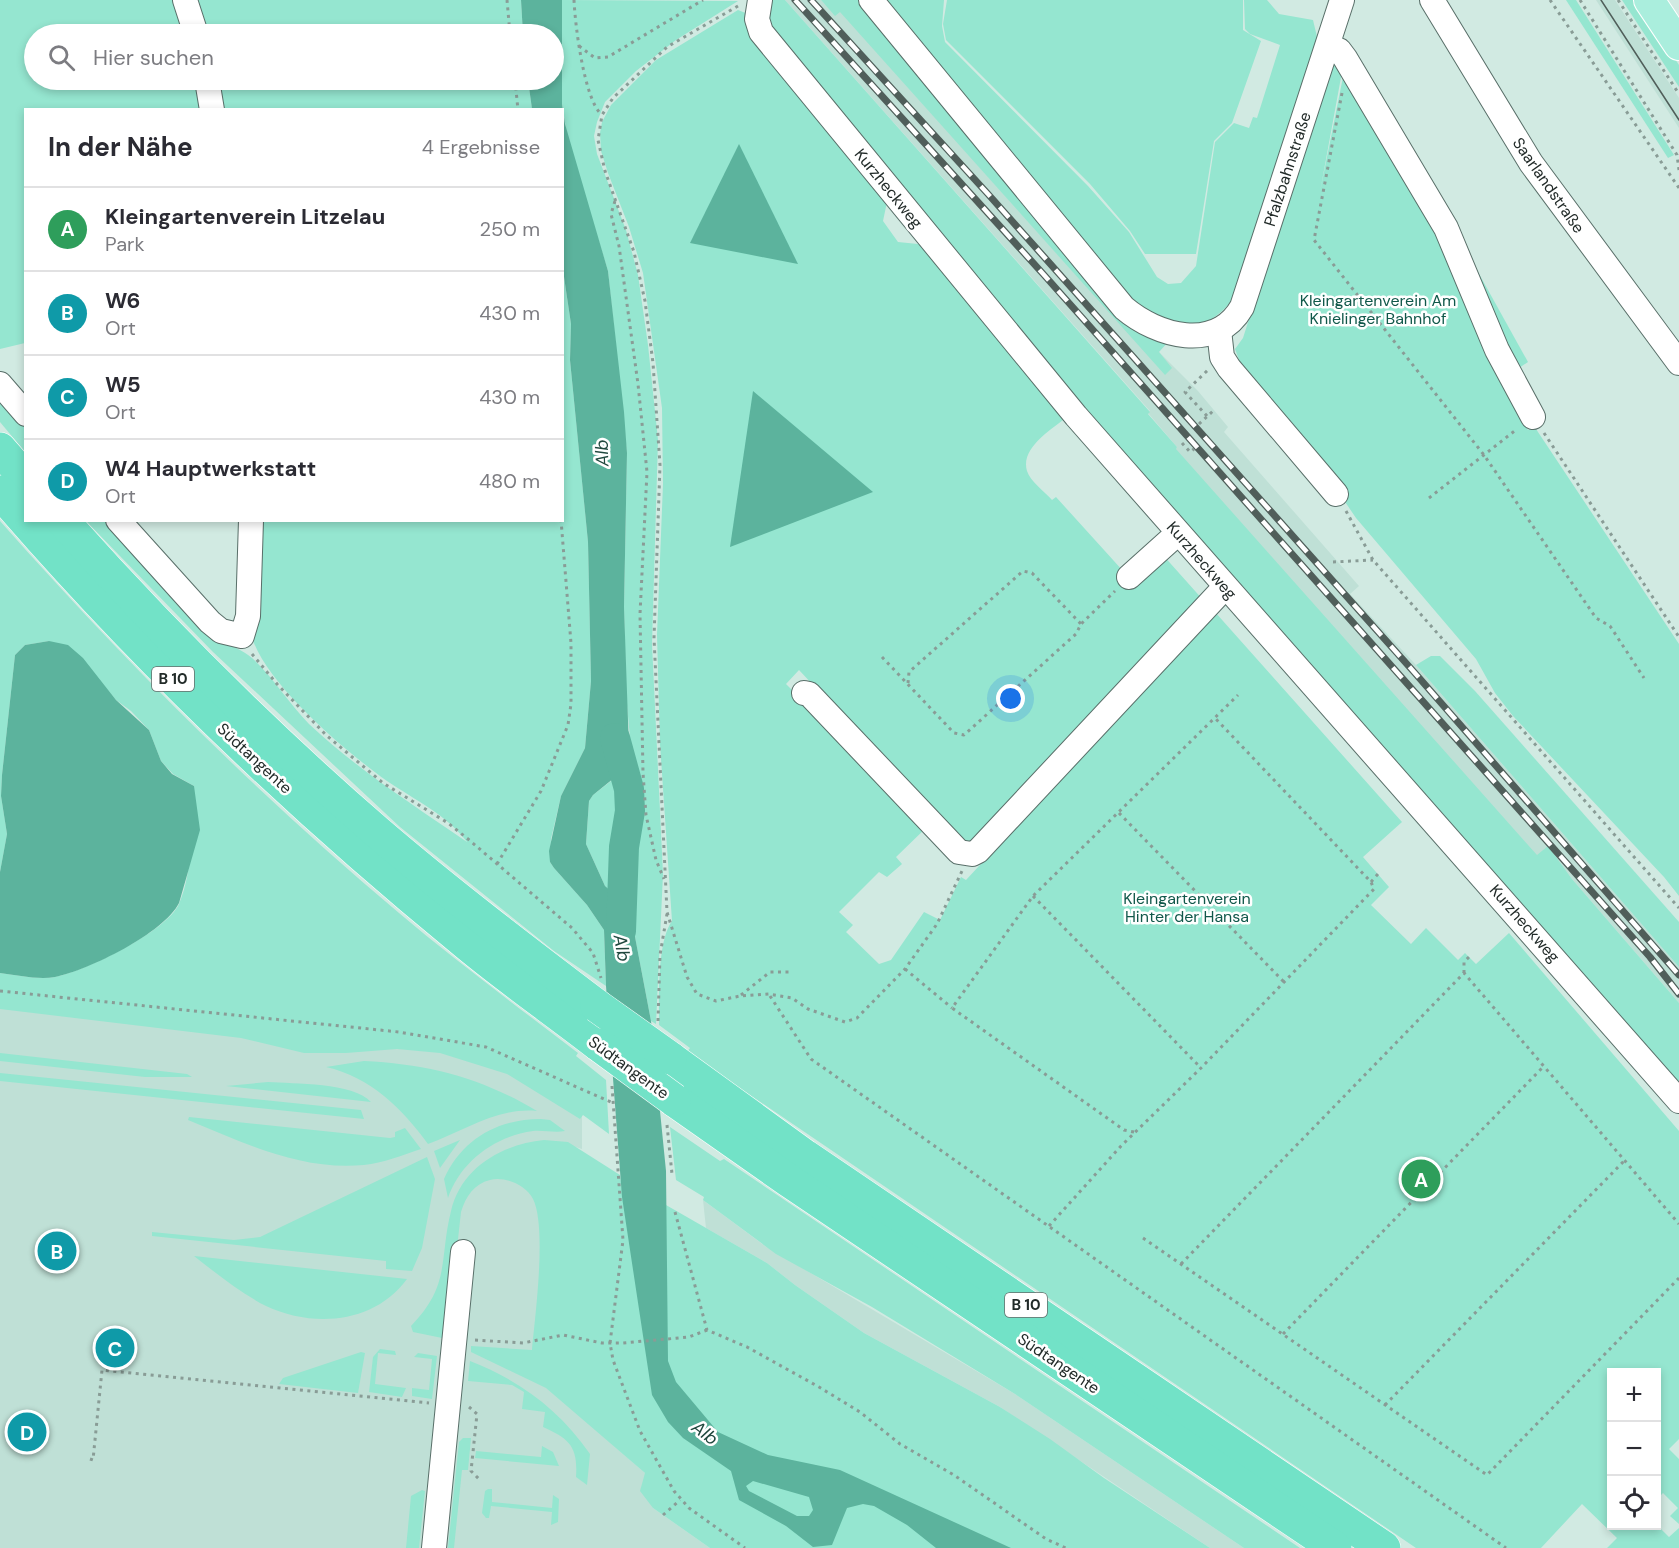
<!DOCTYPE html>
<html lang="de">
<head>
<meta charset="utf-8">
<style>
	body { margin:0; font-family:"DM Sans",sans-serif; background:#f7f7f7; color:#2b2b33 }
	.controls { position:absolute; right:18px; bottom:18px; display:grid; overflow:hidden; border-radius:0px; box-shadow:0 3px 9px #0003 }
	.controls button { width:54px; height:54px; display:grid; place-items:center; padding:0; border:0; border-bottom:2px solid #e1e1e2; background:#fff; color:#2b2b33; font:30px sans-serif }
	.you { position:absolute; left:1011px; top:699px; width:21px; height:21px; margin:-15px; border:4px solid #fff; border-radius:50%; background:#1a73e8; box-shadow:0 0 0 9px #1a73e833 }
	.badge { display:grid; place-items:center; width:39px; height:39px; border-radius:50%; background:#c63835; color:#fff; font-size:20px; font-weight:700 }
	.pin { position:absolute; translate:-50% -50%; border:3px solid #fff; box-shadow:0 2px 6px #0006 }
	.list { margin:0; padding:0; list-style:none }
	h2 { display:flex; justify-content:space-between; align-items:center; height:78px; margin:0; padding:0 24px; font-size:26px }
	h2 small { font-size:20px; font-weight:400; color:#7c7c81 }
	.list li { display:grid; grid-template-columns:39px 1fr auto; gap:18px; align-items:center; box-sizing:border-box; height:84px; padding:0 24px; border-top:2px solid #e1e1e2 }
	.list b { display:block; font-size:22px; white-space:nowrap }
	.list p { margin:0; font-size:20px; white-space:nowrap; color:#7c7c81 }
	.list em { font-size:20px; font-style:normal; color:#7c7c81 }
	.icon { flex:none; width:33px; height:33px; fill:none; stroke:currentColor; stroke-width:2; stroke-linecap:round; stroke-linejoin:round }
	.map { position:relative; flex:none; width:1679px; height:1548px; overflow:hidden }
	.search { position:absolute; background:#fff; box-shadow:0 3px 9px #0003; left:24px; top:24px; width:540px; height:66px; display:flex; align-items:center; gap:15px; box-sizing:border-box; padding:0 21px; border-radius:33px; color:#7c7c81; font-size:22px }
	.panel { position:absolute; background:#fff; box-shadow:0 3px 9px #0003; left:24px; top:108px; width:540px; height:414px; border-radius:0px }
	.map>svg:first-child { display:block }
	.built { fill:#bfe0d6 }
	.green { fill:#95e6d0 }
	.water { fill:#5cb39d; fill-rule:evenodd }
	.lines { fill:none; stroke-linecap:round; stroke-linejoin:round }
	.river { stroke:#5cb39d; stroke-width:30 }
	.minor-casing { stroke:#596f69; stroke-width:26 }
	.major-casing { stroke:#fff; stroke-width:32 }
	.highway-casing { stroke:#fff; stroke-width:34 }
	.path { stroke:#899c96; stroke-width:3; stroke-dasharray:3 4.5; stroke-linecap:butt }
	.minor { stroke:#fff; stroke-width:24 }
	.major { stroke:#aed; stroke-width:30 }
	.highway { stroke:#72e2c7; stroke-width:33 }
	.tram { stroke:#505e5a; stroke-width:1.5 }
	.rail-casing { stroke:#505e5a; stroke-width:7 }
	.rail { stroke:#fff; stroke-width:4.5; stroke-dasharray:14; stroke-linecap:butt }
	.highway-bridge-casing { stroke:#fff; stroke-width:34; stroke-linecap:butt }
	.highway-bridge { stroke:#72e2c7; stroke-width:33 }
	.labels { text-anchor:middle; stroke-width:5; stroke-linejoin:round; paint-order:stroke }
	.shield { fill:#fff; stroke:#646b69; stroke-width:1.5 }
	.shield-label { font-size:15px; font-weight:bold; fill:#222b29 }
	.street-label { font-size:16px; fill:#222b29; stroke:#fff }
	.park-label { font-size:16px; fill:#10584a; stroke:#fff }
	.water-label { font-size:18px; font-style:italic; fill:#20483e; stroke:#fff }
</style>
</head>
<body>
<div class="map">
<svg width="1679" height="1548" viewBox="0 0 1679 1548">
	<rect width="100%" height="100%" fill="#d1eae2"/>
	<g class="built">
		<polygon points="785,0 821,0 835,15 840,11 1116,320 1148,341 1198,391 1228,427 1224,432 1359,586 1350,594 1416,665 1679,967 1679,1003 1572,879 1548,847 1537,856 1175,449 1177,447 1148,413 1150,411"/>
		<polygon points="1596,0 1615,0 1679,98 1679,128"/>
		<polygon points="0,998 451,1051 495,1064 582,1115 582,1149 569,1145 588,1423 645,1473 653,1508 710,1548 0,1548"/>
		<polygon points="703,1200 765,1246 1015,1394 1244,1548 1210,1548 1000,1407 864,1333 795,1285 767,1263 706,1228"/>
	</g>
	<g class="green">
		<polygon points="0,0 178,0 190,34 34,34 34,80 202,80 207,109 26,110 25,343 0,349"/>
		<polygon points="188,0 521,0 523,34 198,34"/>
		<polygon points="562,0 738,1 676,40 636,71 605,102 597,122 594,136 597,154 626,230 638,275 648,345 658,440 652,644 663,874 656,1024 651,1021 632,921 605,886 586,844 589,801 593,795 620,774 626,778 630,738 626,694 624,607 627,453 608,271 568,141 562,104"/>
		<polygon points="767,0 785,0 1150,412 1148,414 1177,447 1176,449 1537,855 1548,846 1572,879 1679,1003 1679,1083 1232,582 999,313 767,31"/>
		<polygon points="821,0 863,0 1169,341 1159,352 1172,368 1165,375 840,12 835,16"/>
		<path d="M884 0H944L942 26 945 42 1088 186 1129 232 1157 277 1168 284 1181 283 1196 266 1215 142 1234 123 1249 128 1253 117 1257 118 1280 45 1250 34 1245 29 1244 0H1267L1279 14 1313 20 1318 41 1237 295C1200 340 1182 327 1134 310Z"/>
		<polygon points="947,0 1243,0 1243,30 1261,41 1232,123 1214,141 1196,254 1145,254 1130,231 1090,184 946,40 943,24"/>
		<polygon points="1566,0 1576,0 1674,155 1668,158"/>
		<polygon points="1622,0 1636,0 1679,65 1679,87"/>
		<path d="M738 10 748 14 887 202 883 221 898 242 918 244 928 250 1067 417C1052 429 1020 448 1027 471 1030 481 1045 492 1052 500L1056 497 1133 582 1162 554 1204 601 965 847 799 670 786 684 928 826 896 857 902 864 887 877 879 872 839 912 853 925 846 932 879 964 891 960 924 912 940 920 961 877 966 880 1215 612 1402 822 1363 857 1389 887 1371 905 1411 944 1426 928 1458 960 1465 953 1476 964 1509 933 1679 1131V1439L1669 1449 1679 1459V1524L1670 1516 1678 1508 1663 1493 1657 1499 1656 1372H1612V1526L1657 1525 1669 1537 1679 1528V1548H1607L1617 1538 1582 1504 1541 1548H1416L687 1052 690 1048 659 1025C659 997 657 942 672 921L660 744 657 635 663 484 662 408 643 273 629 227 608 173 601 151 600 133 602 122 611 105 656 60Z"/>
		<polygon points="1331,61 1344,61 1320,192 1345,67 1429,205 1526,414 1520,419 1528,430 1534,426 1679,644 1679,896 1664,877 1513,716 1495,693 1476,659 1356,518 1333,484 1242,368 1235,349 1243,338"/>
		<polygon points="210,80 528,80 532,109 216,109"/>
		<polygon points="1458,236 1528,362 1513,372"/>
		<path d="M563 270 571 324 570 360 588 542 591 681 585 748 561 796 551 839 550 862 554 868 587 905 604 930 606 986 554 951 400 827 213 652 86 521H114L222 638C231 647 243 650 252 658 273 677 289 704 309 724 358 770 412 804 467 842 447 815 415 800 387 781 346 752 263 682 251 634L254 521 562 520Z"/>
		<polygon points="0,390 25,419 25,452 0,422"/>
		<path d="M0 521C124 661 256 793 399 913 457 962 518 1007 578 1053L576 1056 606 1080 609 1134 583 1115 580 1119 507 1074 440 1053 397 1049 346 1053H304L241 1038 0 1009V973C17 975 38 980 55 977 85 971 166 932 179 904 194 869 191 823 194 786L173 774 161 761 149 730 131 711 116 700 101 682 49 641 25 645 15 655 2 775 1 796 7 834 0 872Z"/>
		<polygon points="1431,656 1440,656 1475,691 1679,922 1679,967 1416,665"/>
		<polygon points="0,1053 187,1074 192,1077 145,1077 0,1061"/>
		<path d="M364 1061C428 1064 482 1078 537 1111 498 1107 464 1131 428 1144 402 1108 370 1077 326 1067Z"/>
		<polygon points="0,1073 361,1110 364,1119 0,1081"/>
		<path d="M268 1082C294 1084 353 1082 371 1102L226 1086Z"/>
		<path d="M189 1117 390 1138 395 1137V1132L405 1128 421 1149C403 1155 383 1163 364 1165 301 1171 244 1143 188 1120Z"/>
		<path d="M541 1119 550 1120 565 1131C555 1133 543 1130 533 1131 495 1136 460 1162 448 1198L444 1179C462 1139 498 1119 541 1119Z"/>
		<polygon points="670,1127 720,1161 724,1159 1300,1548 1244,1548 1015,1394 872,1307 776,1254 703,1200 704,1197 676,1180"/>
		<polygon points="460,1140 440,1168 434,1151"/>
		<path d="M544 1140 568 1142 620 1175 625 1211 666 1219V1205L767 1263 795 1285 864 1333 1000 1407 1050 1439 1104 1478 1210 1548H710L653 1508 640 1491 645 1473 546 1388 471 1352V1346L532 1350C535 1317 547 1227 533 1199 526 1185 505 1176 490 1180 474 1184 466 1196 461 1212L447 1339 413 1332 411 1326C451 1285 439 1259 451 1211 461 1167 503 1144 544 1140Z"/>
		<polygon points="427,1157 435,1179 422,1248 412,1271 386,1269 386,1261 152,1236 152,1232 234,1240 260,1237"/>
		<path d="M194 1256 407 1279C374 1324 313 1328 266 1306 240 1293 216 1273 194 1256Z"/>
		<polygon points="380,1349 395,1351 396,1355 378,1353 375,1384 406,1388 402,1397 369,1392 373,1357"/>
		<polygon points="361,1352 365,1353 358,1393 279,1384 283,1378"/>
		<polygon points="418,1353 437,1356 432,1399 412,1396 412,1388 429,1390 432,1359 414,1357"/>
		<path d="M470 1361C519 1380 560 1410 590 1454L587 1485 576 1477C578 1447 570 1439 543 1427L545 1412 522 1409 524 1392 512 1385 468 1381Z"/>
		<polygon points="463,1438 471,1438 468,1470 462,1470 454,1548 448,1548 459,1442"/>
		<polygon points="542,1446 553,1452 559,1466 475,1458 476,1451 541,1457"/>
		<polygon points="488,1489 492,1489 492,1502 552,1508 553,1495 559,1499 558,1522 551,1525 552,1512 491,1506 489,1518 486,1518 482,1513 485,1491"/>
		<polygon points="422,1490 425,1491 419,1548 406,1548 411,1496"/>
	</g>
	<g class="water">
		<path d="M521 0H562V104L565 124 608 271 624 412 627 453 624 607 630 777 619 774 593 795 589 801 586 844 605 886 623 902 632 921 651 1021 666 1171 668 1361 676 1382 718 1432 768 1455 840 1470 1011 1548H936L907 1525 874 1506 863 1504 847 1508 832 1545 813 1547 786 1526 739 1500 731 1471 683 1438 668 1422 652 1395 622 1197 606 986 604 930 587 905 554 868 550 862 549 851 561 796 585 748 591 681 588 542 570 360 571 324 563 270 562 110 532 109 528 80H554V34H523ZM753 1481 809 1497 813 1510 809 1516H797L749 1491 746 1486Z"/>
		<polygon points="739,144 798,264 690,243"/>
		<polygon points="753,391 873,492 730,547"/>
		<path d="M49 641 68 645 83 658 116 700 149 730 161 761 172 774 194 786 200 830 179 903C164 933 89 970 55 977 38 980 17 975 0 973V872L7 834 1 796 2 775 15 655 25 645Z"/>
	</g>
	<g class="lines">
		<polyline class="river" points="615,738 629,789 630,811 624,847 621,931"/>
		<defs>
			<g id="minor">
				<polyline points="185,0 196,34"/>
				<polyline points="760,0 757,19 761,32 1076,416 1679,1101"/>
				<path d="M871 0 1124 308C1157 336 1216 353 1242 307L1342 0"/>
				<polyline points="1432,0 1531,163 1679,363"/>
				<polyline points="1328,47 1339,50 1345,58 1446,228 1497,350 1533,417"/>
				<polyline points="207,80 212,110"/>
				<polyline points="1219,330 1222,357 1229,368 1336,494"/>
				<polyline points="0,384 26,414"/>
				<polyline points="118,520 210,622 221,631 242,636 248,616 251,520"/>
				<polyline points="1129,577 1178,533"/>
				<polyline points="804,693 809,694 959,852 972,854 978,851 1225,587"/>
				<polyline points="434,1548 463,1252"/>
			</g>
			<polyline id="major" points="1649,0 1679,45"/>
			<g id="highway">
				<polyline points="0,449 26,479"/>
				<path d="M0 492C140 655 296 804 462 940 506 977 554 1010 599 1045"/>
				<path d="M62 520C160 630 265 735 376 831 447 892 522 949 597 1006"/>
				<polyline points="670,1058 805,1156 1384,1548"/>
				<polyline points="674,1100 788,1180 1335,1548"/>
			</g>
		</defs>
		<use href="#minor" class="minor-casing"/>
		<use href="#major" class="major-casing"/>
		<use href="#highway" class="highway-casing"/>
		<g class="path">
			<polyline points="507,0 510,34"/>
			<path d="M574 0C575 24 584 100 602 115"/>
			<polyline points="1550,0 1679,188"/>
			<polyline points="1580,0 1677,155 1679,170"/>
			<polyline points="1618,0 1679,94"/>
			<polyline points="738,6 667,47 613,98 602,115 598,140 605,171 634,252 645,301 653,363 660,465 654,638 666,891 667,912 687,977 697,994 716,1001 740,996 769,994 792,998 808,1009 845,1022 857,1018 905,969 937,924 962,871"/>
			<polyline points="579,46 595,58 608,57 703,0"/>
			<polyline points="515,80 518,110"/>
			<polyline points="1342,93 1314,240 1484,455 1596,618 1610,626 1644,678"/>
			<polyline points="615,201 611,214 619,246 638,384 647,472 640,614 643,773 646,815 656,860 664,879"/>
			<polyline points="1207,416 1185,392 1208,370"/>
			<polyline points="1199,424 1213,411"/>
			<polyline points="1544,433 1679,637"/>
			<polyline points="1182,443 1190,452 1194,449"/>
			<polyline points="1429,498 1517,429"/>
			<polyline points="1346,511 1373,560 1679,908"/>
			<polyline points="1333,562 1373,560"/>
			<polyline points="252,654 277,684 326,735 383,783 448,823 468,839 572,928 593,953 601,978"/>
			<polyline points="882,657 954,733 964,735 1076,634 1081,624 1115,591"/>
			<polyline points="908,683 909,672 1023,571 1032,573 1081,624"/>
			<polyline points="1119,813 1285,983"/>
			<polyline points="497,864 541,791 568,725 571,704 571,643 561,520"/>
			<polyline points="1371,882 1378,874"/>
			<polyline points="1033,896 1201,1068"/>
			<polyline points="905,969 952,1008"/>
			<polyline points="1464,973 1464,962 1469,957"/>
			<polyline points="0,991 399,1032 486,1047 613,1103"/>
			<polyline points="741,995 770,972 789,972"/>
			<polyline points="770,996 811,1059 1506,1548"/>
			<polyline points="658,1021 660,955 667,914"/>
			<polyline points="612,1086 623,1240 610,1343 613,1360 640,1431 674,1491 689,1508 745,1548"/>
			<polyline points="667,1125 672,1174"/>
			<polyline points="1134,1132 1124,1130 952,1008 1033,896 1238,695"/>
			<polyline points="675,1212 707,1330 747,1347 819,1387 860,1412 900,1444 954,1475 1046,1539 1066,1548"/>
			<polyline points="1049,1226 1121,1146 1201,1068 1374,889 1371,882 1215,718"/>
			<polyline points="1143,1238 1487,1475 1679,1278"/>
			<polyline points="1181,1264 1464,973 1679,1224"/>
			<polyline points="1283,1334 1544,1066"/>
			<polyline points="475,1340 523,1343 563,1335 602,1343 623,1343 689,1337 707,1330"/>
			<polyline points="1385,1405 1625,1160"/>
			<polyline points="469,1407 477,1414 471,1471 479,1479"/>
			<polyline points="90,1459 93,1460 102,1370 429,1403"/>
			<polyline points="663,1515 680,1500"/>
		</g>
		<use href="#minor" class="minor"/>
		<use href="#major" class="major"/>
		<use href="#highway" class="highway"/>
		<polyline class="tram" points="1601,0 1679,120"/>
		<defs>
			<g id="rail">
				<polyline points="795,0 1045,276 1650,957 1679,994"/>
				<polyline points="811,0 988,194 1414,672 1679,975"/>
			</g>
		</defs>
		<use href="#rail" class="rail-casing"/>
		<use href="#rail" class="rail"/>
		<defs>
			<g id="highway-bridge">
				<polyline points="597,1006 670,1058"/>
				<polyline points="599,1045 674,1100"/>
			</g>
		</defs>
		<use href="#highway-bridge" class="highway-bridge-casing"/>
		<use href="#highway-bridge" class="highway-bridge"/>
	</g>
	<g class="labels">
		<g class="shield">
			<rect x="152" y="667" width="42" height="24" rx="4.5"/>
			<rect x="1005" y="1293" width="42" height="24" rx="4.5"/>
		</g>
		<g class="shield-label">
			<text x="173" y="684">B 10</text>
			<text x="1026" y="1310">B 10</text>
		</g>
		<g class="street-label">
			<text transform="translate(1287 169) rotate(-72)" y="6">Pfalzbahnstraße</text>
			<text transform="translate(1549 185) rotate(55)" y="6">Saarlandstraße</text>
			<text transform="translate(889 188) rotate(51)" y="6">Kurzheckweg</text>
			<text transform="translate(1202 560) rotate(49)" y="6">Kurzheckweg</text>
			<text transform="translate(255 758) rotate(43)" y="6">Südtangente</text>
			<text transform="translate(1525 923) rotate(49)" y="6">Kurzheckweg</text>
			<text transform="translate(629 1067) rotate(36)" y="6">Südtangente</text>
			<text transform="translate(1059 1363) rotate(34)" y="6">Südtangente</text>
		</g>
		<g class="park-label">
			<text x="1378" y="306">Kleingartenverein Am<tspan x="1378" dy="18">Knielinger Bahnhof</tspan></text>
			<text x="1187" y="904">Kleingartenverein<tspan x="1187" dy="18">Hinter der Hansa</tspan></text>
		</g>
		<g class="water-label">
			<text transform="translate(602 453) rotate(-92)" y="6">Alb</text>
			<text transform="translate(622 948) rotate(79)" y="6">Alb</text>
			<text transform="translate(705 1433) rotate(37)" y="6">Alb</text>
		</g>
	</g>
</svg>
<div class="controls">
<button>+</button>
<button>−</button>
<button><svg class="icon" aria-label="locate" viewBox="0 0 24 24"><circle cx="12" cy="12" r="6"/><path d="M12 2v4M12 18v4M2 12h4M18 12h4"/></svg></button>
</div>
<div class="you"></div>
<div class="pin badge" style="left:1421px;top:1179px;background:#2e9e5b">A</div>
<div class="pin badge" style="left:57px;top:1251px;background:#0f9aa8">B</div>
<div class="pin badge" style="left:115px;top:1348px;background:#0f9aa8">C</div>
<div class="pin badge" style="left:27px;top:1432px;background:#0f9aa8">D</div>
<div class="search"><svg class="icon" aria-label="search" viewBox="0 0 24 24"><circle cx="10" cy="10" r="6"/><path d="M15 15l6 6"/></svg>Hier suchen</div>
<section class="panel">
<h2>In der Nähe<small>4 Ergebnisse</small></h2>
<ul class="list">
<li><span class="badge" style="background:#2e9e5b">A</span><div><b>Kleingartenverein Litzelau</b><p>Park</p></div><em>250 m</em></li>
<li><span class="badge" style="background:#0f9aa8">B</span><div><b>W6</b><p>Ort</p></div><em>430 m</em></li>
<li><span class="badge" style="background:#0f9aa8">C</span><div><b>W5</b><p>Ort</p></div><em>430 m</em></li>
<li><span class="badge" style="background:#0f9aa8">D</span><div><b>W4 Hauptwerkstatt</b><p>Ort</p></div><em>480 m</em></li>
</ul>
</section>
</div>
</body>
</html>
